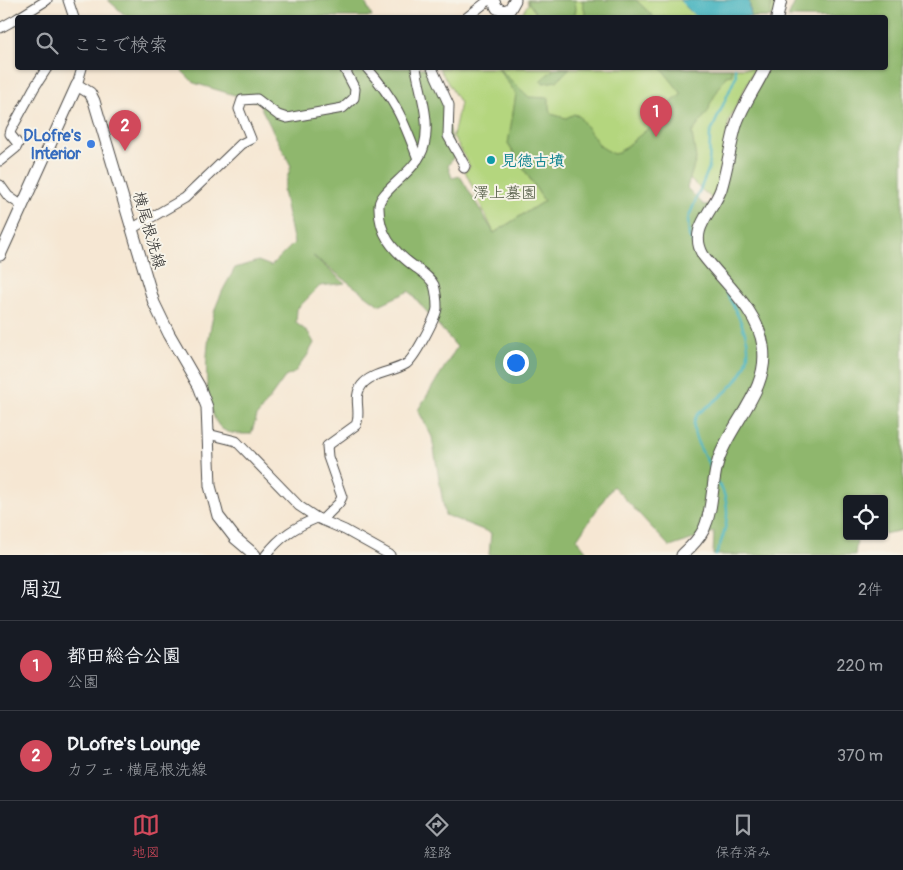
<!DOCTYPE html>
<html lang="ja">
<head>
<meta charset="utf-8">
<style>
	body { margin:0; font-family:Pangolin,"Klee One",sans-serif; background:#242831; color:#f1f3f6 }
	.controls { position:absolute; right:15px; bottom:15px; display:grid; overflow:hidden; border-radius:5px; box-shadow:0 1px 4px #0004 }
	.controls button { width:45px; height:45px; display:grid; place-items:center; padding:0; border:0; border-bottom:1px solid #363941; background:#171b24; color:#f1f3f6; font:25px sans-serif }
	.you { position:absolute; left:515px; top:362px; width:18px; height:18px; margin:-12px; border:4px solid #fff; border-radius:50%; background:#1a73e8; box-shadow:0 0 0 8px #1a73e833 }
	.badge { display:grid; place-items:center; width:32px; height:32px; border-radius:50%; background:#d1495b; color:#fff; font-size:16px; font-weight:700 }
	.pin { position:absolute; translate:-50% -41px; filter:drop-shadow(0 1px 2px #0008) }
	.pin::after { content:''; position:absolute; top:26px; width:18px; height:15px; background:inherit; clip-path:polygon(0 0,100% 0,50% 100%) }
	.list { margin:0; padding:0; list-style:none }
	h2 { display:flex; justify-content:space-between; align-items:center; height:65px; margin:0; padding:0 20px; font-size:21px }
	h2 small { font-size:16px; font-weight:400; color:#9ea1a6 }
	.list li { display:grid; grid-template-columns:32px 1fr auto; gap:15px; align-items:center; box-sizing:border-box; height:90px; padding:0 20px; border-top:1px solid #363941 }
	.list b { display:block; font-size:19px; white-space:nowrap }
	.list p { margin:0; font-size:16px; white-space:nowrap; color:#9ea1a6 }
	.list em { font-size:16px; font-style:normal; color:#9ea1a6 }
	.icon { flex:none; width:28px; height:28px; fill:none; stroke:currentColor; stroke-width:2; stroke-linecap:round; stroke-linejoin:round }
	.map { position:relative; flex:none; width:903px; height:555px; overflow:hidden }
	.search { position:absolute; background:#171b24; box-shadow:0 1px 4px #0004; left:15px; right:15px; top:15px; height:55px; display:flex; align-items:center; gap:12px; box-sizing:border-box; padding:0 18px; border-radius:5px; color:#9ea1a6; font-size:19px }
	.sheet { height:245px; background:#171b24 }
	nav { display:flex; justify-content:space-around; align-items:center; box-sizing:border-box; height:70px; border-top:1px solid #363941; background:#171b24; font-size:14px; color:#9ea1a6 }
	nav a { display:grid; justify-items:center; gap:2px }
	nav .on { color:#d1495b }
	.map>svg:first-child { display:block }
	.green { fill:#b4d67e; stroke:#708054 }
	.forest { fill:#8fb76d; stroke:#5d714c }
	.water { fill:#43b2be; stroke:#376e74 }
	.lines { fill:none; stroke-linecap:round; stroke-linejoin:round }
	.stream { stroke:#43b2be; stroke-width:2.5 }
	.street-casing { stroke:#494744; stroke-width:11 }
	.secondary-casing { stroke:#494744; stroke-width:13 }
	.street { stroke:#fff; stroke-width:9 }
	.secondary { stroke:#fff; stroke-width:11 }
	.shop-dot { fill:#3f7fe0; stroke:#f7f3e8; stroke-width:2 }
	.culture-dot { fill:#0f9aa8; stroke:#f7f3e8; stroke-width:2 }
	.labels { text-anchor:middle; stroke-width:4; stroke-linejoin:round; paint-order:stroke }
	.shop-label { font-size:16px; font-weight:bold; fill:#366cbe; stroke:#f7f3e8; text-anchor:end }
	.culture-label { font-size:16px; font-weight:bold; fill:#0d838f; stroke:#f7f3e8; text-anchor:start }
	.park-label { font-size:16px; fill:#4d5640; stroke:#f7f3e8 }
	.street-label { font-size:16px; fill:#2b2b2b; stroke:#f7f3e8 }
</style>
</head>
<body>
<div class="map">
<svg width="903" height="555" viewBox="0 0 903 555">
	<rect width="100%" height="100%" fill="#f7f3e8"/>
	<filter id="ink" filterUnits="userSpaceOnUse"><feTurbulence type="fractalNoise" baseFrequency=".02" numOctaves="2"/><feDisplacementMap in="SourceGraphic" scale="10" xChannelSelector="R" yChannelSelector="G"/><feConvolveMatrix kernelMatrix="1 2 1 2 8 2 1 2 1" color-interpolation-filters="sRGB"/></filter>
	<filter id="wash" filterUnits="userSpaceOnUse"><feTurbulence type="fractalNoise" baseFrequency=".0096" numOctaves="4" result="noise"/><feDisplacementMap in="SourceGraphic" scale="20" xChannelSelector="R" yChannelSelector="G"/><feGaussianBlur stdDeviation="1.12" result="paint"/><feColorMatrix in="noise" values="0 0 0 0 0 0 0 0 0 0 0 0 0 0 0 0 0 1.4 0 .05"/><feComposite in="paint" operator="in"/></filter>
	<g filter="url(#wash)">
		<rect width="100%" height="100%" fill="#f6e7d3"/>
		<g class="green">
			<polygon points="527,0 776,0 774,17 508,18 523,12 528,4"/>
			<polygon points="439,68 755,68 729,120 715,201 680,171 508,144 544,201 494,233 465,171 470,167 453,136 460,103"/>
		</g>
		<g class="forest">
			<polygon points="108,0 364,0 372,17 127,17"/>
			<polygon points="527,0 575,0 576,9 574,17 538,17"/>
			<polygon points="582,0 636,0 654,17 586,17"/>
			<polygon points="749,0 771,0 771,17 751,17"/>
			<path d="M796 0H903V530L884 534V499H847V536H874L857 540 855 555H713L714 532 670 547 613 486 577 539 589 555H489L491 533 445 515 432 437 418 410 457 347 409 291 379 305 313 256 345 283 320 286 297 309 296 323 308 332 314 343 307 356 294 373 285 377 257 416 251 434C241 434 226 435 219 426 199 400 206 327 219 299 223 288 230 278 235 268L258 261 271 266 294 243 283 191 291 166 258 102 194 83 179 68H429L446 105 454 156 448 166 452 178 460 176 494 233 544 201 508 144 516 94 498 68 529 97 549 98V108L551 114 566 118 574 114 579 116 600 146 613 154 618 153 650 127 670 103 682 94 661 68H732V75L726 76 710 104 709 110 692 133 696 159 687 188 704 205 713 204 737 122 765 68H886V18L788 17Z"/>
			<polygon points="555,68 570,68 557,81 544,83 540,81"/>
		</g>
		<polygon class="water" points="679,0 749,0 751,17 696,17"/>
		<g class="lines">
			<g class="stream">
				<polyline points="694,245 689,236 688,219 709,168 710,134 736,76 735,68"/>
				<path d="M711 469C705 454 692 440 694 423 695 414 704 409 711 404 767 362 750 339 723 286"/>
				<path d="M716 555C726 531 734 506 718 482"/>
			</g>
		</g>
	</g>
	<g filter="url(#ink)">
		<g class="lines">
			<defs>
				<g id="street">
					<polyline points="68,0 74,18"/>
					<polyline points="18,18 47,0"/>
					<polyline points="466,18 489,0"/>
					<polyline points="0,28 18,18"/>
					<path d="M367 68C396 101 403 119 418 159"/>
					<polyline points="432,68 449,105 448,136 465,166 464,168"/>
					<polyline points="77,85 82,68"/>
					<polyline points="0,161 16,148 18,144 10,134 11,130 34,88 47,68"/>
					<polyline points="0,185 8,196 21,205"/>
					<polyline points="133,228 185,198 241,144 251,139 239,109 242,100 257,99 278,115 287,118 343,108 354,98 355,89 344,68"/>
					<polyline points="208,434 236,441 299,506 317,518 345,530 390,555"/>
					<path d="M322 520 339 503 342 497 328 457 327 446 356 425C362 412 352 397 362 385 371 373 393 372 406 364 414 359 436 318 437 308 437 301 436 292 434 285 430 277 422 272 415 267 393 251 378 234 379 205 380 190 418 171 424 146 431 120 420 93 416 68"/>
					<path d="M266 555C281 536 295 527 317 518"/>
				</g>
				<g id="secondary">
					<polyline points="493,0 497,8 503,11 510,9 515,0"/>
					<polyline points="777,18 781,0"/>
					<polyline points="0,255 77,85 90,93 94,101 154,303 169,334 199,386 207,407 210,486 218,516 235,538 255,555"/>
					<path d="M682 555C691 547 699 539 704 529 714 507 711 481 719 458 732 421 770 389 763 346 758 310 724 283 703 255 688 229 713 212 721 189 728 167 730 144 737 122 744 103 757 86 765 68"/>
				</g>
			</defs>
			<use href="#street" class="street-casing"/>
			<use href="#secondary" class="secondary-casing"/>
			<use href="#street" class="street"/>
			<use href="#secondary" class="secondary"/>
		</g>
	</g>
	<circle class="shop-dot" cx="91" cy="144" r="5"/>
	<circle class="culture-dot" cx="491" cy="160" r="5"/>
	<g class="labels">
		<g class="shop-label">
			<text x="81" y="141">DLofre's<tspan x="81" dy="18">Interior</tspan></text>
		</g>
		<g class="culture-label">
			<text x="501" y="166">見徳古墳</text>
		</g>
		<g class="park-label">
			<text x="505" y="198">澤上墓園</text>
		</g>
		<g class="street-label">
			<text transform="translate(150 230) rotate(74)" y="6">横尾根洗線</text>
		</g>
	</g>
</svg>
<div class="controls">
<button><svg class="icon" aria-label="locate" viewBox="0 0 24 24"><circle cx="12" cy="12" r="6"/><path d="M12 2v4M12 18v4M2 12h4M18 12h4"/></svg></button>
</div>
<div class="you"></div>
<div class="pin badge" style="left:656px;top:137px">1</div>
<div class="pin badge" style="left:125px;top:151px">2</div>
<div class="search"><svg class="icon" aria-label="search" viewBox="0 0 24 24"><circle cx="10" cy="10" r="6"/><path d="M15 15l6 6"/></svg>ここで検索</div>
</div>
<section class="sheet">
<h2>周辺<small>2件</small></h2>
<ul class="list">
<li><span class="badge">1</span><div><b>都田総合公園</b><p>公園</p></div><em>220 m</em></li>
<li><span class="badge">2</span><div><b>DLofre's Lounge</b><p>カフェ · 横尾根洗線</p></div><em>370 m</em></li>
</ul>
</section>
<nav>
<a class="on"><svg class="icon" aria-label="map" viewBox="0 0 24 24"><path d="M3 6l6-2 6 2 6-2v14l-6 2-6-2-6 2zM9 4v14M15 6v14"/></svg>地図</a>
<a><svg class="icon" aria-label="directions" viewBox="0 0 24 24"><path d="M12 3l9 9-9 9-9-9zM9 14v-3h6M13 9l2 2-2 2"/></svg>経路</a>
<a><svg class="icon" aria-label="saved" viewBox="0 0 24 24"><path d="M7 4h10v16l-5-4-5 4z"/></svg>保存済み</a>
</nav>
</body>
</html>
